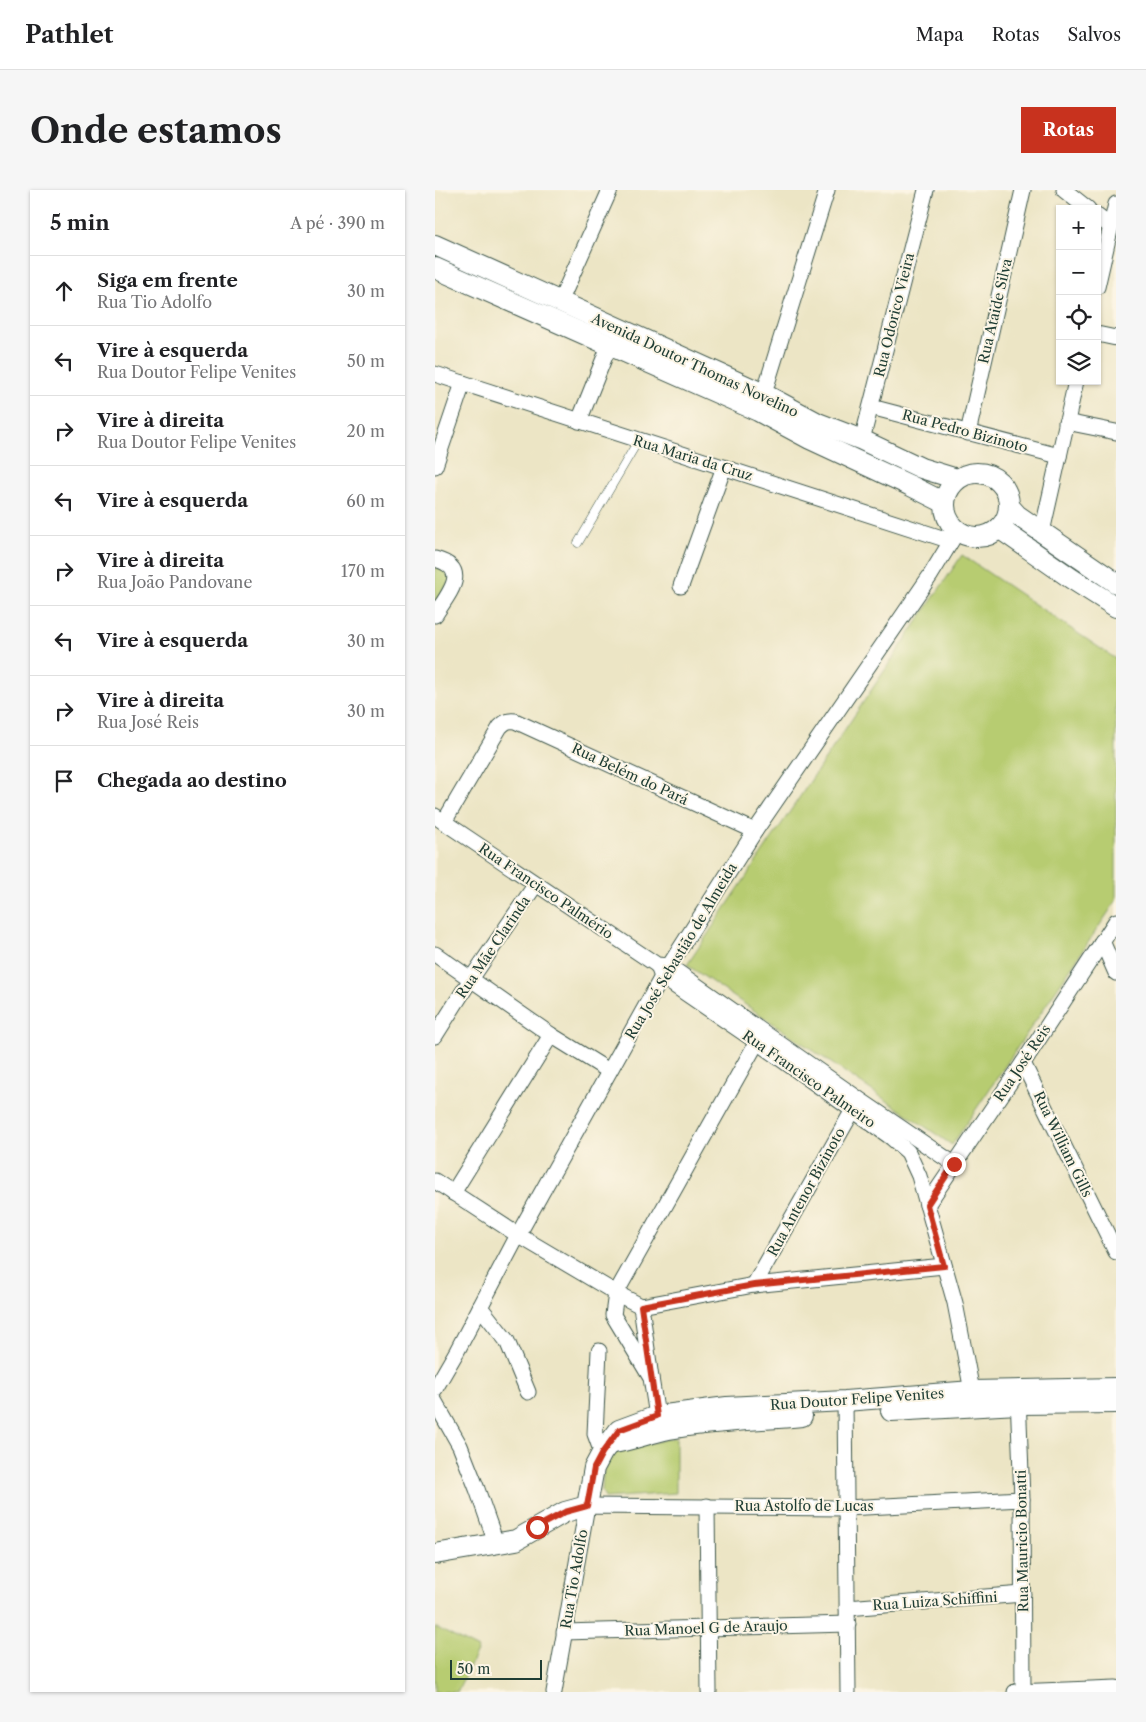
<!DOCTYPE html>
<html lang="pt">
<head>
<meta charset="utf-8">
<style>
	body { margin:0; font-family:"Libre Caslon Text",serif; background:#f6f6f6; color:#202124 }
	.controls { position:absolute; right:15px; top:15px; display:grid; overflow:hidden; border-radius:0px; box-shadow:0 1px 4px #0004 }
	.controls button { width:45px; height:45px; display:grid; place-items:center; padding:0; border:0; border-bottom:1px solid #e0e0e0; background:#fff; color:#202124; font:25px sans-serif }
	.scale { position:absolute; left:15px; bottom:12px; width:92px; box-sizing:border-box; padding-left:5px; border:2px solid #1f3d34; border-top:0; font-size:14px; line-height:18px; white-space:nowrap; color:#1f3d34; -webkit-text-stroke:4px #fcf5e5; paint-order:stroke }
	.stop { position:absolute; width:15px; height:15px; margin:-11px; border:4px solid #c8321e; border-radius:50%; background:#fff }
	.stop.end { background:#c8321e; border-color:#fff; box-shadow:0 1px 5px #0008 }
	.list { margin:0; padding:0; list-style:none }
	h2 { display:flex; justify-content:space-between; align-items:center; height:65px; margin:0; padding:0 20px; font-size:21px }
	h2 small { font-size:16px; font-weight:400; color:#757577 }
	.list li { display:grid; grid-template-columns:32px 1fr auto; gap:15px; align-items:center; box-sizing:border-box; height:70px; padding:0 20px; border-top:1px solid #e0e0e0 }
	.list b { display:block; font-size:19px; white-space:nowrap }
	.list p { margin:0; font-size:16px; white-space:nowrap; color:#757577 }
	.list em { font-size:16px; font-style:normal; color:#757577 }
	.icon { flex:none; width:28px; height:28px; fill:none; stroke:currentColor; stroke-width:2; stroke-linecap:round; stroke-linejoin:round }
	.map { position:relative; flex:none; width:681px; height:1502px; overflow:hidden; border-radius:0px }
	header { display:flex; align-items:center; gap:30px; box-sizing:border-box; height:70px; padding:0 25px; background:#fff; border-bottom:1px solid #e0e0e0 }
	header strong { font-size:24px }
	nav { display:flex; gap:28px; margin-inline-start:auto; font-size:18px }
	.intro { display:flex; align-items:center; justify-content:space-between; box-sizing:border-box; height:120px; padding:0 30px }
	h1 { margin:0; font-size:35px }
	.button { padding:12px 22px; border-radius:0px; background:#c8321e; color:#fff; font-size:18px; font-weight:700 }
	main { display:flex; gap:30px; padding:0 30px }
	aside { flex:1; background:#fff; border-radius:0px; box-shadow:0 1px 4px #0004 }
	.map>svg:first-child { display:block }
	.green { fill:#b7cc71; stroke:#6b8452 }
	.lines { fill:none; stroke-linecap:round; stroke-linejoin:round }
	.lane-casing { stroke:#3e564a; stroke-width:9 }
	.street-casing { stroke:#3e564a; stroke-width:17 }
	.secondary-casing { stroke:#3e564a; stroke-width:22 }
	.lane { stroke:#fff; stroke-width:8 }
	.street { stroke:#fff; stroke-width:15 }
	.secondary { stroke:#fff; stroke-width:20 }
	.route { stroke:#c8321e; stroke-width:6 }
	.labels { text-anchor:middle; stroke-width:4; stroke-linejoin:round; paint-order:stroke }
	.street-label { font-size:14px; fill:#1f3d34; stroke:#fcf5e5 }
</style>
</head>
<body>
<header>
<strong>Pathlet</strong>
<nav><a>Mapa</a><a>Rotas</a><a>Salvos</a></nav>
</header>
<div class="intro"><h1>Onde estamos</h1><a class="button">Rotas</a></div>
<main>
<aside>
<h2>5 min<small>A pé · 390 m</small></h2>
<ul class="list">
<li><svg class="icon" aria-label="ahead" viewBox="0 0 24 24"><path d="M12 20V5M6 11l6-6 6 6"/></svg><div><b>Siga em frente</b><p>Rua Tio Adolfo</p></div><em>30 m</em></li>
<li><svg class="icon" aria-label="left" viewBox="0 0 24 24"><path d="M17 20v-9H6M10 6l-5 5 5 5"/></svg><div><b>Vire à esquerda</b><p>Rua Doutor Felipe Venites</p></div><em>50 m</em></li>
<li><svg class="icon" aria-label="right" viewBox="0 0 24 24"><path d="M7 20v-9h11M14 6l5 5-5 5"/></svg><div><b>Vire à direita</b><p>Rua Doutor Felipe Venites</p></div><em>20 m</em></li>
<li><svg class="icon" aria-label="left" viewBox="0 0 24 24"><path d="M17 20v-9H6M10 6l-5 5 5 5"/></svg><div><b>Vire à esquerda</b></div><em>60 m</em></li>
<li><svg class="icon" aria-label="right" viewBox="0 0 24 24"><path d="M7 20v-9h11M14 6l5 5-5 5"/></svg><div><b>Vire à direita</b><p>Rua João Pandovane</p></div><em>170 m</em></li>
<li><svg class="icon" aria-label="left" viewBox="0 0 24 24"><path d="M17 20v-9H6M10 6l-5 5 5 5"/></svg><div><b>Vire à esquerda</b></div><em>30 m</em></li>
<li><svg class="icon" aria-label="right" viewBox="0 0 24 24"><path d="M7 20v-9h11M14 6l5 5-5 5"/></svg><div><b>Vire à direita</b><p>Rua José Reis</p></div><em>30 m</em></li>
<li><svg class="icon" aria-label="arrive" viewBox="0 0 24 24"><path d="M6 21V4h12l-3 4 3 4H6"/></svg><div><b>Chegada ao destino</b></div></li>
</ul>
</aside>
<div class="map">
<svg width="681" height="1502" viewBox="0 0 681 1502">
	<rect width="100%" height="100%" fill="#fcf5e5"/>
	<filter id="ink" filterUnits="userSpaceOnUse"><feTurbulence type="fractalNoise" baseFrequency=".02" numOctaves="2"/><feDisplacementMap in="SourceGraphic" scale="10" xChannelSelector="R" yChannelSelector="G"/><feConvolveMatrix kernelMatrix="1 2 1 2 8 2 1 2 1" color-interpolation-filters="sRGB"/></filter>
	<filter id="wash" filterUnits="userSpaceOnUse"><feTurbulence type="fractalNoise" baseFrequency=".0096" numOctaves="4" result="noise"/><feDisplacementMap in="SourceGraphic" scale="20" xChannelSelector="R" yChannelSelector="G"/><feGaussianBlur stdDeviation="1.12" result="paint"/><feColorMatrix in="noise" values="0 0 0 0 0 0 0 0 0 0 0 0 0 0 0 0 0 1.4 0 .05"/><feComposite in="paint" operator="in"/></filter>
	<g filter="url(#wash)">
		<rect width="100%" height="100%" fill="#ece5c5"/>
		<g class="green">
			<polygon points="527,365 681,469 681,711 517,955 252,775"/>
			<polygon points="0,377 9,379 15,390 0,415"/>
			<polygon points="241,1247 241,1303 170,1308 167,1301 168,1284 174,1270 183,1261"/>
			<polygon points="0,1437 43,1459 22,1502 0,1502"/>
		</g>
	</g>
	<g filter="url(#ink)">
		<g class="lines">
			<defs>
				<polyline id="lane" points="143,353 203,251"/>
				<g id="street">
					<polyline points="629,0 653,19"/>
					<polyline points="662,26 676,37"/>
					<polyline points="662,97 681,14"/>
					<polyline points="125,112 175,0"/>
					<polyline points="662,144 681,148"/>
					<polyline points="0,184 516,351"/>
					<polyline points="326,213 392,0"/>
					<polyline points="436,217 624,266"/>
					<polyline points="144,231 174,156"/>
					<polyline points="631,232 681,242"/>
					<polyline points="533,243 588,0"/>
					<polyline points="427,250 491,0"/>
					<polyline points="0,276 28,193"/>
					<polyline points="607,342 641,191"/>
					<path d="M0 369C37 379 13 404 0 425"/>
					<polyline points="246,396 289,277"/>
					<polyline points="0,626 222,775 234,776 425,910 519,974"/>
					<path d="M9 632 65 537C70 532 73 530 80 531L320 641"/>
					<polyline points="667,751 681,783"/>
					<polyline points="0,764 116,845 174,881"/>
					<polyline points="224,779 227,787 322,852 457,948 473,962 484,986 520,1113 537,1201"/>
					<polyline points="0,846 36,789 101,694"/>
					<polyline points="588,873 681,1062"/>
					<polyline points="0,991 83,1045 181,1103 178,1125 216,1188 222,1226"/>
					<polyline points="18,1003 116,845"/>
					<polyline points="492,1015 588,873 681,731"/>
					<polyline points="319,1095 422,913"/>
					<polyline points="206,1116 319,1095 509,1076"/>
					<polyline points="45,1117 72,1151 93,1202"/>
					<polyline points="164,1161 160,1244 167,1263"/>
					<polyline points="216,1188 206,1116 181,1103 327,843"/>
					<polyline points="0,1199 22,1161 83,1045 227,787 320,641 495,386 523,340"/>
					<polyline points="583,1205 587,1309 588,1502"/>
					<polyline points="410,1211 413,1502"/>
					<polyline points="0,1212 25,1256 42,1299 61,1353"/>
					<polyline points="272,1316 274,1502"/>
					<polyline points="412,1418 588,1404"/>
					<polyline points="129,1442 413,1434"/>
					<polyline points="119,1502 152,1316 411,1318 587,1309"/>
					<polyline points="580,1502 681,1498"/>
				</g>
				<g id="secondary">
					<polyline points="0,55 329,204 383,233 427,250 486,278 522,289"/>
					<polyline points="0,78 323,221 375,249 474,295 510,313"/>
					<circle cx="542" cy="315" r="32"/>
					<polyline points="574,316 582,325 681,393"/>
					<polyline points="564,338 637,389 681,417"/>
					<polyline points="456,1221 583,1214 681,1213"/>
					<path d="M174 1254C195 1251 214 1243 234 1239 278 1231 323 1230 367 1226"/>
					<polyline points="0,1364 81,1350 130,1322 152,1316 159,1278 167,1263 184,1240 222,1226 292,1217 410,1211 537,1201 681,1198"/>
				</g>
			</defs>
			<use href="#lane" class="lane-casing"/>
			<use href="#street" class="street-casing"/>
			<use href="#secondary" class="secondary-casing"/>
			<use href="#lane" class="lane"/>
			<use href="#street" class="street"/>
			<use href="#secondary" class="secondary"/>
		</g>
	</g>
	<g class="lines" filter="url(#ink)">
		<polyline class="route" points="102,1337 130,1322 152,1316 159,1278 167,1263 184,1240 222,1226 206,1116 319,1095 509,1076 492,1015 519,974"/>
	</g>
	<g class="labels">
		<g class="street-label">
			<text transform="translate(560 121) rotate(-77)" y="5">Rua Ataide Silva</text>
			<text transform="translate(459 125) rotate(-76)" y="5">Rua Odorico Vieira</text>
			<text transform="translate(260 175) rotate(25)" y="5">Avenida Doutor Thomas Novelino</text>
			<text transform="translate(530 241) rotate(15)" y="5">Rua Pedro Bizinoto</text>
			<text transform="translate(258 268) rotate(17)" y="5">Rua Maria da Cruz</text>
			<text transform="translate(195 584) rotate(25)" y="5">Rua Belém do Pará</text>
			<text transform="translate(111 701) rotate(34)" y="5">Rua Francisco Palmério</text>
			<text transform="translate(58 757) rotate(-56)" y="5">Rua Mãe Clarinda</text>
			<text transform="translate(246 761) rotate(-59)" y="5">Rua José Sebastião de Almeida</text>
			<text transform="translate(587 873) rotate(-56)" y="5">Rua José Reis</text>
			<text transform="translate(374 889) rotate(35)" y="5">Rua Francisco Palmeiro</text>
			<text transform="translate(628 954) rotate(64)" y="5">Rua William Gills</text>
			<text transform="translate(371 1002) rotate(-61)" y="5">Rua Antenor Bizinoto</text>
			<text transform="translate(422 1209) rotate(-4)" y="5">Rua Doutor Felipe Venites</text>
			<text x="369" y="1321">Rua Astolfo de Lucas</text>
			<text transform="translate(587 1351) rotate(-91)" y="5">Rua Mauricio Bonatti</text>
			<text transform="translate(139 1389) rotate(-80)" y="5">Rua Tio Adolfo</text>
			<text transform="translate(500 1411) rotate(-4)" y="5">Rua Luiza Schiffini</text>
			<text transform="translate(271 1438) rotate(-2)" y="5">Rua Manoel G de Araujo</text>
		</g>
	</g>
</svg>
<div class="controls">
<button>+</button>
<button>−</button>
<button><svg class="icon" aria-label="locate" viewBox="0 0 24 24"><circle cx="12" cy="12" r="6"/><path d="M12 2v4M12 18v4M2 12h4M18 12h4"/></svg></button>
<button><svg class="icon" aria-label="layers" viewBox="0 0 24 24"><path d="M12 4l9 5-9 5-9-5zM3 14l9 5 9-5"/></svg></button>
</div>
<div class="scale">50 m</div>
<div class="stop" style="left:102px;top:1337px"></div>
<div class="stop end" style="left:519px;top:974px"></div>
</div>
</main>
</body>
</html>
